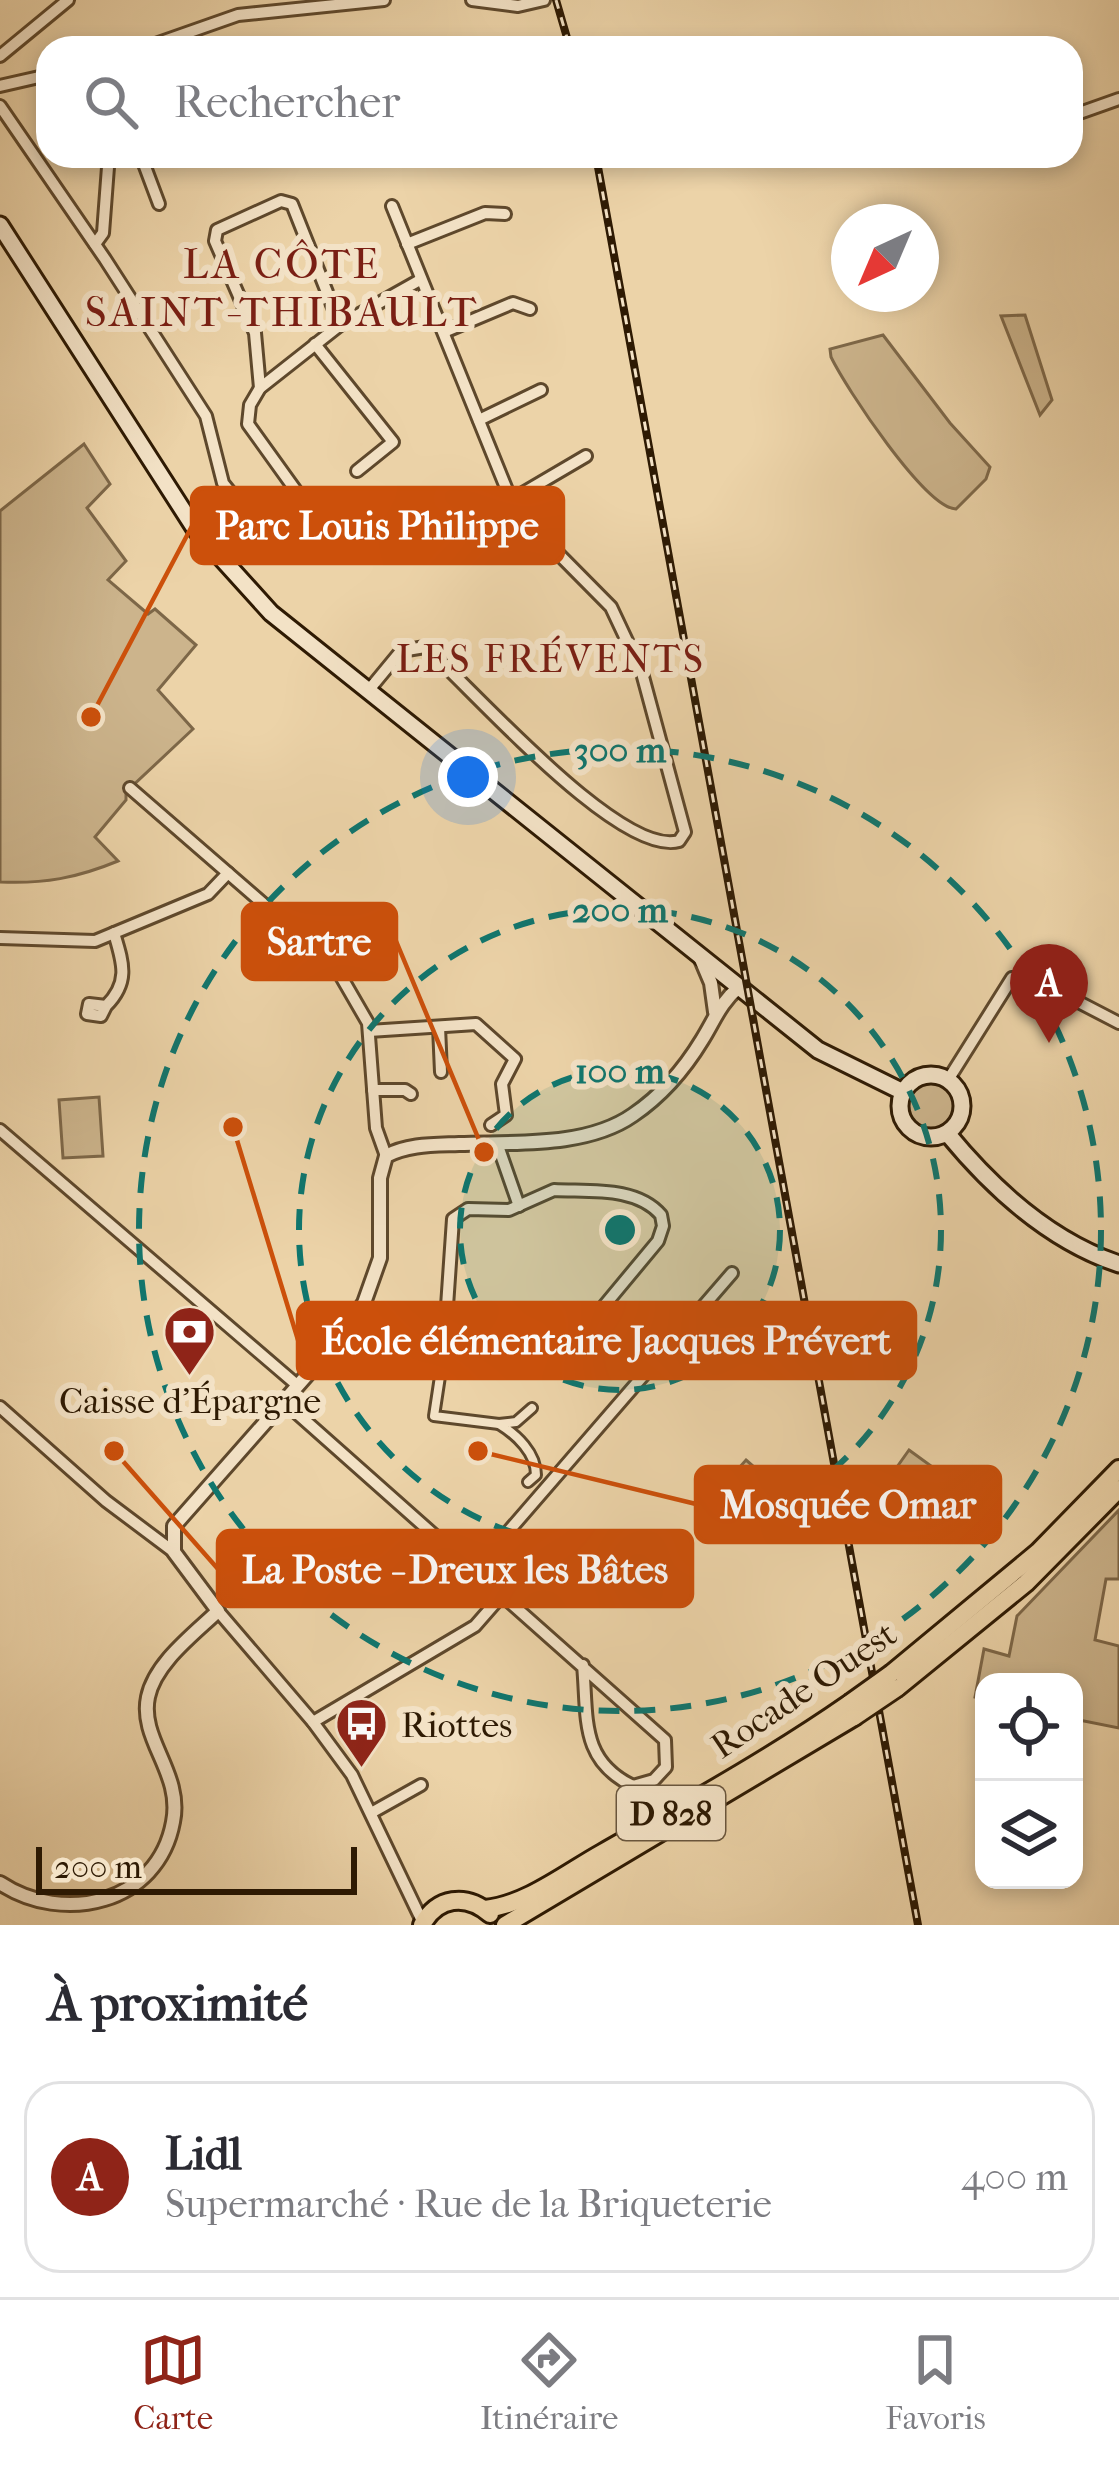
<!DOCTYPE html>
<html lang="fr">
<head>
<meta charset="utf-8">
<style>
	body { margin:0; font-family:"IM FELL French Canon",serif; background:#f2f2f3; color:#2b2b33 }
	.controls { position:absolute; right:36px; bottom:36px; display:grid; overflow:hidden; border-radius:24px; box-shadow:0 6px 18px #0003 }
	.controls button { width:108px; height:108px; display:grid; place-items:center; padding:0; border:0; border-bottom:3px solid #e1e1e2; background:#fff; color:#2b2b33; font:60px sans-serif }
	.compass { position:absolute; left:831px; top:204px; width:108px; height:108px; border-radius:50%; background:#fff; box-shadow:0 6px 18px #0003; rotate:224deg }
	.scale { position:absolute; left:36px; bottom:30px; width:321px; box-sizing:border-box; padding-left:12px; border:6px solid #2e1a03; border-top:0; font-size:33px; line-height:42px; white-space:nowrap; color:#2e1a03; -webkit-text-stroke:9px #f3e2c6; paint-order:stroke }
	.you { position:absolute; left:468px; top:777px; width:42px; height:42px; margin:-30px; border:9px solid #fff; border-radius:50%; background:#1a73e8; box-shadow:0 0 0 18px #1a73e833 }
	.badge { display:grid; place-items:center; width:78px; height:78px; border-radius:50%; background:#8f2418; color:#fff; font-size:39px; font-weight:700 }
	.pin { position:absolute; translate:-50% -99px; filter:drop-shadow(0 3px 6px #0008) }
	.pin::after { content:''; position:absolute; top:63px; width:42px; height:36px; background:inherit; clip-path:polygon(0 0,100% 0,50% 100%) }
	.list { margin:0; padding:0; list-style:none }
	h2 { display:flex; justify-content:space-between; align-items:center; height:156px; margin:0; padding:0 48px; font-size:51px }
	h2 small { font-size:39px; font-weight:400; color:#7c7c81 }
	.list li { display:grid; grid-template-columns:78px 1fr auto; gap:36px; align-items:center; box-sizing:border-box; height:192px; margin:0 24px 24px; padding:0 24px; border:3px solid #e1e1e2; border-radius:36px }
	.list b { display:block; font-size:45px; white-space:nowrap }
	.list p { margin:0; font-size:39px; white-space:nowrap; color:#7c7c81 }
	.list em { font-size:39px; font-style:normal; color:#7c7c81 }
	.icon { flex:none; width:66px; height:66px; fill:none; stroke:currentColor; stroke-width:2; stroke-linecap:round; stroke-linejoin:round }
	.map { position:relative; flex:none; width:1119px; height:1925px; overflow:hidden }
	.search { position:absolute; background:#fff; box-shadow:0 6px 18px #0003; left:36px; right:36px; top:36px; height:132px; display:flex; align-items:center; gap:30px; box-sizing:border-box; padding:0 42px; border-radius:36px; color:#7c7c81; font-size:45px }
	.sheet { height:372px; background:#fff }
	nav { display:flex; justify-content:space-around; align-items:center; box-sizing:border-box; height:168px; border-top:3px solid #e1e1e2; background:#fff; font-size:33px; color:#7c7c81 }
	nav a { display:grid; justify-items:center; gap:6px }
	nav .on { color:#8f2418 }
	.map>svg:first-child { display:block }
	.green { fill:#ccb48c; stroke:#7d6748; stroke-width:3 }
	.lines { fill:none; stroke-linecap:round; stroke-linejoin:round }
	.pedestrian-casing { stroke:#5e482c; stroke-width:14 }
	.minor-casing { stroke:#5e482c; stroke-width:16 }
	.tertiary-casing { stroke:#5e482c; stroke-width:18 }
	.secondary-casing { stroke:#2e1a03; stroke-width:21 }
	.primary-casing { stroke:#2e1a03; stroke-width:22 }
	.pedestrian { stroke:#f3e2c6; stroke-width:8 }
	.minor { stroke:#f3e2c6; stroke-width:10 }
	.tertiary { stroke:#f3e2c6; stroke-width:12 }
	.secondary { stroke:#f3e2c6; stroke-width:15 }
	.primary { stroke:#ecd3a8; stroke-width:16 }
	.rail-casing { stroke:#2e1a03; stroke-width:8 }
	.rail { stroke:#f3e2c6; stroke-width:3; stroke-dasharray:9; stroke-linecap:butt }
	.primary-bridge-casing { stroke:#2e1a03; stroke-width:22; stroke-linecap:butt }
	.primary-bridge { stroke:#ecd3a8; stroke-width:16 }
	.ring { fill:none; stroke:#0f766e; stroke-width:6; stroke-dasharray:21 15 }
	.labels { text-anchor:middle; stroke-width:12; stroke-linejoin:round; paint-order:stroke }
	.shield { fill:#f3e2c6; stroke:#69563e; stroke-width:3 }
	.shield-label { font-size:33px; font-weight:bold; fill:#2e1a03 }
	.poi-label { font-size:36px; fill:#2e1a03; stroke:#f3e2c6 }
	.street-label { font-size:36px; fill:#2e1a03; stroke:#f3e2c6 }
	.neighbourhood-label { font-size:39px; letter-spacing:3px; fill:#7a1f14; stroke:#f3e2c6 }
	.quarter-label { font-size:42px; letter-spacing:3px; fill:#7a1f14; stroke:#f3e2c6 }
	.centre { fill:#0f766e; stroke:#f3e2c6; stroke-width:6 }
	.ring-label { font-size:36px; text-anchor:middle; font-weight:bold; fill:#0f766e; stroke:#f3e2c6; stroke-width:12; stroke-linejoin:round; paint-order:stroke }
	.leader { fill:none; stroke:#cc500b; stroke-width:4.5 }
	.callout-dot { fill:#cc500b; stroke:#f3e2c6; stroke-width:4.5 }
	.callout { fill:#cc500b; stroke:#cc500b; stroke-width:4.5 }
	.callout-label { font-size:39px; text-anchor:middle; font-weight:bold; fill:#fff }
</style>
</head>
<body>
<div class="map">
<svg width="1119" height="1925" viewBox="0 0 1119 1925">
	<rect width="100%" height="100%" fill="#ecd3a8"/>
	<filter id="stains"><feTurbulence type="fractalNoise" baseFrequency=".00167" numOctaves="4"/><feColorMatrix values="0 0 0 0 .2 0 0 0 0 .09 0 0 0 0 .02 0 0 0 .5 -.17"/></filter>
	<radialGradient id="worn" r=".72"><stop offset=".6" stop-color="#630" stop-opacity="0"/><stop offset="1" stop-color="#630" stop-opacity=".3"/></radialGradient>
	<g class="green">
		<polygon points="1025,315 1052,400 1040,415 1001,316"/>
		<path d="M883 335 950 423 990 467 986 479 956 509C925 508 846 388 831 357L830 349Z"/>
		<path d="M84 444 110 484 87 508 126 561 108 580 148 614 155 609 196 645 158 690 193 729 126 792V800L95 837 118 861C77 878 44 884 0 882V511Z"/>
		<circle cx="931" cy="1107" r="24"/>
		<polygon points="99,1097 103,1156 63,1158 59,1100"/>
		<polygon points="909,1450 938,1471 897,1529 868,1508"/>
		<polygon points="746,1460 796,1504 764,1539 715,1495"/>
		<polygon points="1119,1510 1119,1579 1106,1579 1095,1640 1119,1646 1119,1728 1074,1719 1074,1682 984,1682 984,1699 975,1697 984,1649 1009,1656 1017,1616"/>
	</g>
	<g class="lines">
		<defs>
			<g id="pedestrian">
				<polyline points="444,1350 434,1416 499,1424"/>
				<path d="M528 1482 536 1475C536 1453 517 1435 499 1424L516 1422 532 1408"/>
			</g>
			<g id="minor">
				<polyline points="472,0 518,6 544,0"/>
				<polyline points="144,48 238,15 384,0"/>
				<polyline points="0,56 68,0"/>
				<polyline points="0,86 48,75"/>
				<polyline points="0,106 105,259 206,416 223,483 271,543 302,509 299,495 248,424 250,405 260,388 340,325 420,280"/>
				<polyline points="1071,116 1119,99"/>
				<polyline points="141,156 159,204"/>
				<polyline points="95,244 103,233 108,167"/>
				<polyline points="407,244 485,213 505,214"/>
				<polyline points="444,332 513,303 530,309"/>
				<polyline points="315,344 393,442 357,471"/>
				<polyline points="260,388 255,333 215,241 217,230 281,201 292,204 340,325"/>
				<polyline points="479,420 541,390"/>
				<polyline points="511,500 586,456"/>
				<path d="M368 691 401 651 425 647C471 687 620 858 679 841L685 832 642 673 611 607 522 517 511 500 392 206"/>
				<polyline points="130,788 335,966 368,1023 376,1128 386,1156"/>
				<polyline points="0,938 95,941 208,894 228,873"/>
				<path d="M106 1006 101 1016 87 1014 89 1004 106 1006C130 982 123 963 114 933"/>
				<polyline points="439,1027 441,1072"/>
				<polyline points="369,1031 476,1024 515,1059 502,1084 506,1115 491,1125"/>
				<polyline points="948,1080 1012,978 1042,983 1119,1023"/>
				<polyline points="373,1090 405,1090 411,1094"/>
				<polyline points="0,1130 297,1385"/>
				<polyline points="497,1143 519,1206"/>
				<path d="M554 1190C589 1192 636 1186 661 1215L663 1226 658 1241 599 1312 550 1322 521 1353 507 1356 444 1350 453 1219 468 1209 509 1210Z"/>
				<polyline points="354,1320 380,1328 446,1334"/>
				<polyline points="568,1368 594,1333 591,1314"/>
				<path d="M282 1400 665 1740 666 1767 654 1780 633 1786C579 1760 588 1717 583 1665"/>
				<polyline points="0,1407 106,1501 174,1552"/>
				<polyline points="475,1570 732,1273"/>
				<polyline points="218,1611 313,1722 352,1775 423,1923"/>
				<polyline points="313,1722 475,1626 503,1594"/>
				<polyline points="371,1813 421,1785"/>
			</g>
			<g id="tertiary">
				<polyline points="700,957 711,983 715,1012"/>
				<path d="M0 1883C63 1925 158 1904 173 1822 183 1773 139 1740 148 1697 155 1663 194 1634 218 1611L174 1552V1526L337 1341 364 1303 380 1258V1178L386 1156C408 1144 434 1145 459 1144 513 1142 586 1148 633 1115 661 1096 685 1068 702 1040 715 1019 720 1003 739 987"/>
			</g>
			<g id="secondary">
				<polyline points="0,225 195,529 271,613 818,1050 903,1092"/>
				<circle cx="931" cy="1106" r="31"/>
				<path d="M947 1133C992 1188 1050 1241 1119 1264"/>
			</g>
			<g id="primary">
				<polyline points="892,1673 1038,1552 1119,1469"/>
				<polyline points="897,1688 1026,1583 1119,1489"/>
				<path d="M485 1909C526 1905 566 1873 602 1853 686 1805 771 1758 850 1703"/>
				<path d="M422 1925C437 1897 466 1893 490 1914"/>
				<polyline points="505,1925 854,1717"/>
			</g>
		</defs>
		<use href="#pedestrian" class="pedestrian-casing"/>
		<use href="#minor" class="minor-casing"/>
		<use href="#tertiary" class="tertiary-casing"/>
		<use href="#secondary" class="secondary-casing"/>
		<use href="#primary" class="primary-casing"/>
		<use href="#pedestrian" class="pedestrian"/>
		<use href="#minor" class="minor"/>
		<use href="#tertiary" class="tertiary"/>
		<use href="#secondary" class="secondary"/>
		<use href="#primary" class="primary"/>
		<defs>
			<g id="rail">
				<polyline points="556,0 570,48"/>
				<polyline points="596,156 918,1925"/>
			</g>
		</defs>
		<use href="#rail" class="rail-casing"/>
		<use href="#rail" class="rail"/>
		<defs>
			<g id="primary-bridge">
				<polyline points="850,1703 892,1673"/>
				<polyline points="854,1717 897,1688"/>
			</g>
		</defs>
		<use href="#primary-bridge" class="primary-bridge-casing"/>
		<use href="#primary-bridge" class="primary-bridge"/>
	</g>
	<circle cx="620" cy="1230" r="160" fill="#0f766e" fill-opacity=".12"/>
	<g class="ring">
		<circle cx="620" cy="1230" r="160"/>
		<circle cx="620" cy="1230" r="321"/>
		<circle cx="620" cy="1230" r="481"/>
	</g>
	<defs>
		<symbol id="bank-pin" viewBox="-11 -11 22 30"><path d="M0 17L-7.5 6A9.5 9.5 0 1 1 7.5 6Z" fill="#8f2418" stroke="#f3e2c6"/><path d="M-6-4H6V4H-6ZM0-2.3a2.3 2.3 0 1 0 0 4.6a2.3 2.3 0 1 0 0-4.6Z" fill="#fff"/></symbol>
		<symbol id="bus-pin" viewBox="-11 -11 22 30"><path d="M0 17L-7.5 6A9.5 9.5 0 1 1 7.5 6Z" fill="#8f2418" stroke="#f3e2c6"/><path d="M-5-6H5V4H4V6H2V4H-2V6H-4V4H-5ZM-3.5-4V0h7V-4ZM-3.5 1.2v1.5H-2V1.2ZM2 1.2v1.5H3.5V1.2Z" fill="#fff"/></symbol>
	</defs>
	<g fill-rule="evenodd">
		<use href="#bank-pin" x="160" y="1302" width="59" height="81"/>
		<use href="#bus-pin" x="332" y="1694" width="59" height="81"/>
	</g>
	<g class="labels">
		<rect class="shield" x="617" y="1786" width="108" height="54" rx="9"/>
		<g class="shield-label">
			<text x="671" y="1825">D 828</text>
		</g>
		<g class="poi-label">
			<text x="190" y="1413">Caisse d'Épargne</text>
			<text x="401" y="1737" text-anchor="start">Riottes</text>
		</g>
		<g class="street-label">
			<text transform="translate(803 1689) rotate(-34)" y="13">Rocade Ouest</text>
		</g>
		<g class="neighbourhood-label">
			<text x="551" y="672">LES FRÉVENTS</text>
		</g>
		<g class="quarter-label">
			<text x="282" y="278">LA CÔTE<tspan x="282" dy="48">SAINT-THIBAULT</tspan></text>
		</g>
	</g>
	<circle cx="620" cy="1230" r="18" class="centre"/>
	<g class="ring-label">
		<text x="620" y="762">300 m</text>
		<text x="620" y="922">200 m</text>
		<text x="620" y="1083">100 m</text>
	</g>
	<path class="leader" d="M91 717L192 526M484 1152L396 941M233 1127L298 1340M478 1451L696 1504M114 1451L218 1569"/>
	<g class="callout-dot">
		<circle cx="91" cy="717" r="12"/>
		<circle cx="484" cy="1152" r="12"/>
		<circle cx="233" cy="1127" r="12"/>
		<circle cx="478" cy="1451" r="12"/>
		<circle cx="114" cy="1451" r="12"/>
	</g>
	<g class="callout">
		<rect x="192" y="488" width="371" height="75" rx="12"/>
		<rect x="243" y="904" width="153" height="75" rx="12"/>
		<rect x="298" y="1303" width="617" height="75" rx="12"/>
		<rect x="696" y="1467" width="304" height="75" rx="12"/>
		<rect x="218" y="1531" width="474" height="75" rx="12"/>
	</g>
	<g class="callout-label">
		<text x="377" y="539">Parc Louis Philippe</text>
		<text x="319" y="955">Sartre</text>
		<text x="606" y="1354">École élémentaire Jacques Prévert</text>
		<text x="848" y="1518">Mosquée Omar</text>
		<text x="455" y="1583">La Poste - Dreux les Bâtes</text>
	</g>
	<rect width="100%" height="100%" filter="url(#stains)"/>
	<rect width="100%" height="100%" fill="url(#worn)"/>
</svg>
<div class="controls">
<button><svg class="icon" aria-label="locate" viewBox="0 0 24 24"><circle cx="12" cy="12" r="6"/><path d="M12 2v4M12 18v4M2 12h4M18 12h4"/></svg></button>
<button><svg class="icon" aria-label="layers" viewBox="0 0 24 24"><path d="M12 4l9 5-9 5-9-5zM3 14l9 5 9-5"/></svg></button>
</div>
<svg class="compass" viewBox="-18 -18 36 36"><path d="M0-13l5 13h-10z" fill="#e53935"/><path d="M0 13l5-13h-10z" fill="#7c7c81"/></svg>
<div class="scale">200 m</div>
<div class="you"></div>
<div class="pin badge" style="left:1049px;top:1043px">A</div>
<div class="search"><svg class="icon" aria-label="search" viewBox="0 0 24 24"><circle cx="10" cy="10" r="6"/><path d="M15 15l6 6"/></svg>Rechercher</div>
</div>
<section class="sheet">
<h2>À proximité<small></small></h2>
<ul class="list">
<li><span class="badge">A</span><div><b>Lidl</b><p>Supermarché · Rue de la Briqueterie</p></div><em>400 m</em></li>
</ul>
</section>
<nav>
<a class="on"><svg class="icon" aria-label="map" viewBox="0 0 24 24"><path d="M3 6l6-2 6 2 6-2v14l-6 2-6-2-6 2zM9 4v14M15 6v14"/></svg>Carte</a>
<a><svg class="icon" aria-label="directions" viewBox="0 0 24 24"><path d="M12 3l9 9-9 9-9-9zM9 14v-3h6M13 9l2 2-2 2"/></svg>Itinéraire</a>
<a><svg class="icon" aria-label="saved" viewBox="0 0 24 24"><path d="M7 4h10v16l-5-4-5 4z"/></svg>Favoris</a>
</nav>
</body>
</html>
